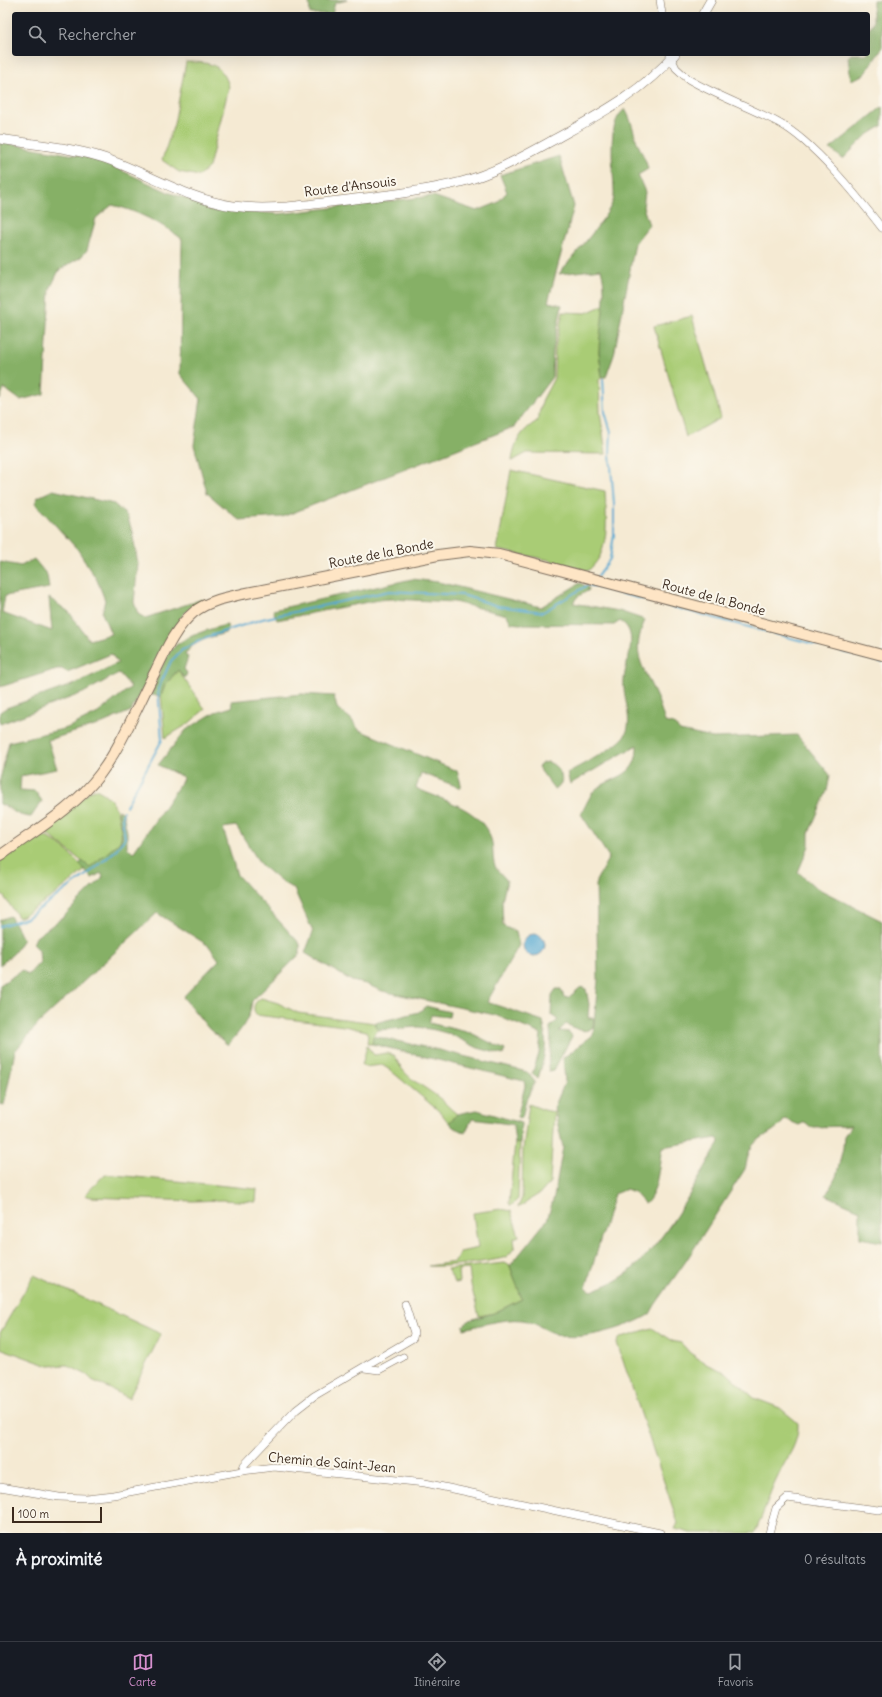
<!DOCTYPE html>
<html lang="fr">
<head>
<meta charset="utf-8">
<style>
	body { margin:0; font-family:Delius,sans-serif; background:#20242c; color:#f1f3f6 }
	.scale { position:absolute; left:12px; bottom:10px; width:90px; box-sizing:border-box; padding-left:4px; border:2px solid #3b2a1e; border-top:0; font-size:11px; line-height:14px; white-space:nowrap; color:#3b2a1e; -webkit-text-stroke:3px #fbf7ec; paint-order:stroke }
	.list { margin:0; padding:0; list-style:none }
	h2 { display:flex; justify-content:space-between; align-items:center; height:52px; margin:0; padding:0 16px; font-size:17px }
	h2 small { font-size:13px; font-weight:400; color:#9ea1a6 }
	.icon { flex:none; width:22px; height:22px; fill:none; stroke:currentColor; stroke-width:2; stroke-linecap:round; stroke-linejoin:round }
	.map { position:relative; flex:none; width:882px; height:1533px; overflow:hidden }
	.search { position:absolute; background:#171b24; box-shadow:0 4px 16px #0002; left:12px; right:12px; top:12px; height:44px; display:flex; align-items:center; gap:10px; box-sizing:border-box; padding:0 14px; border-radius:4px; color:#9ea1a6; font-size:15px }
	.sheet { height:108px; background:#171b24 }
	nav { display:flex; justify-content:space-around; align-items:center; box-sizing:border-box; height:56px; border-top:1px solid #363941; background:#171b24; font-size:11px; color:#9ea1a6 }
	nav a { display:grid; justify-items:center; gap:2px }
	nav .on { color:#d690ce }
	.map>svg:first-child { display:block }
	.green { fill:#a9cc75; stroke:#727b4a }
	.forest { fill:#86b066; stroke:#606d42; fill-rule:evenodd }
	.water { fill:#57a9d2; stroke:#496a78 }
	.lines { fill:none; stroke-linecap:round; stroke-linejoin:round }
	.stream { stroke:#57a9d2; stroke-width:2 }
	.minor-casing { stroke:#7c6d5d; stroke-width:8 }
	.tertiary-casing { stroke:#7c6d5d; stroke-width:10 }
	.secondary-casing { stroke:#7c6d5d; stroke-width:12 }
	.minor { stroke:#fff; stroke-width:7 }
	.tertiary { stroke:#fff; stroke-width:9 }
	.secondary { stroke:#fee5c5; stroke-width:10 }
	.labels { text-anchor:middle; stroke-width:4; stroke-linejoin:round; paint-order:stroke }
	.street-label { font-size:13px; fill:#3b2a1e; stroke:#fbf7ec }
</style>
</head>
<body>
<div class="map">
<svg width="882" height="1533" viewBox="0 0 882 1533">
	<rect width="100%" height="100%" fill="#fbf7ec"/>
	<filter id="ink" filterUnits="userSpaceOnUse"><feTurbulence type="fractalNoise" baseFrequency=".025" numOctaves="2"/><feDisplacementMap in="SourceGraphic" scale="8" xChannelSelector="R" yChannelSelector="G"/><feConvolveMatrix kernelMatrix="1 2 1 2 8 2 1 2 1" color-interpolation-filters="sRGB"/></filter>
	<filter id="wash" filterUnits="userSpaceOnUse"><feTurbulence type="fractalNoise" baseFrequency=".012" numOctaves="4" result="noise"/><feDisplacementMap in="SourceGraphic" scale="16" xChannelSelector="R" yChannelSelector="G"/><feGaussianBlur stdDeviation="0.9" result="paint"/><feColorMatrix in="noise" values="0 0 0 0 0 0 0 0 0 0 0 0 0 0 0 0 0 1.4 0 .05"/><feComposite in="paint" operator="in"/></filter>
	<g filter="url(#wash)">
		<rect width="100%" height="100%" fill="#f5ead3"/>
		<g class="green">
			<path d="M186 62C208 62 223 63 229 87L209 167 199 176 179 172 162 160 174 124Z"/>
			<path d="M604 305 599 352 602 377 599 380 600 412 606 454 527 453 512 461C514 442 521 431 537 421L543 399 554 378 555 348 563 312 586 313Z"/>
			<polygon points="692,316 721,418 686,437 654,326"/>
			<path d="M511 470 605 491C606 512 609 537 600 556 597 562 592 567 588 571L549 560 497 550Z"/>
			<polygon points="178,670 205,709 188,724 165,738 161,696 165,685"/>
			<path d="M95 789C113 796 117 808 120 825 121 830 122 836 120 841 116 852 99 861 90 868L44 831 90 791Z"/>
			<path d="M37 835C58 838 71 855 85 870L53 896 19 918 0 891V861Z"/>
			<path d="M261 998 278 1003 298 1013 375 1023 378 1030 375 1032 372 1044H367L368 1035 366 1031 344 1026 256 1015C252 1008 254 1002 261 998Z"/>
			<path d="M367 1046 374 1055 387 1053 395 1056C404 1079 420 1083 438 1097 445 1102 450 1109 457 1114L449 1123 440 1112 390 1070 382 1065 364 1067 362 1065Z"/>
			<polygon points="529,1104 544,1110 554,1112 550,1182 542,1192 531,1199 522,1206 518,1207 522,1198 523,1149"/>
			<polygon points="515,1143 520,1144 518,1199 511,1206 509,1203"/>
			<polygon points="105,1174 257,1189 256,1202 222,1200 193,1201 91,1197 85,1195"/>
			<path d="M501 1209 511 1211 519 1236 514 1238 515 1247C512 1251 510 1254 506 1257 497 1261 439 1268 428 1266L455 1262 460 1252 478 1248 473 1213Z"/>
			<polygon points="505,1263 510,1266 522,1299 494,1313 479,1316 471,1285 469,1269 458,1270 459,1282 455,1283 447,1269"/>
			<polygon points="34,1275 161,1334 129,1398 92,1380 87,1375 67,1365 49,1366 0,1348 0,1333"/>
			<path d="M652 1328 672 1341 681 1343 690 1353 708 1365 727 1373 754 1398 780 1408 798 1423C799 1444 788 1455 780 1472 770 1491 764 1513 755 1533H691L675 1529 678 1523 617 1343 618 1340 622 1337Z"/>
		</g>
		<g class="forest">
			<polygon points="309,0 347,0 335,3 332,14 310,14"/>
			<polygon points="873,0 882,0 882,48 864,75 851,80 848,57 851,54 868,54 868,30 873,22"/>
			<polygon points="882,107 882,126 866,136 843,159 830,149"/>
			<path d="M625 109C632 121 633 130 637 142 641 152 646 159 648 169L638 175 645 192 643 207 649 225 635 243 614 355 606 377H602C601 369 600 360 599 352 599 325 609 297 601 269L559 274C571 258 612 214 614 197 615 173 604 124 625 109Z"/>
			<path d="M0 142 97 159 170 193 220 209 279 214 433 196 477 211 497 203 507 192 500 175 559 156 574 206 548 302 562 305 553 350 552 377 514 427 282 517 239 520 207 493 194 445 201 399 180 374 182 239C165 225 133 209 112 205L96 218 87 250 81 257 59 270 50 289 44 394 20 400 4 388 0 399Z"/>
			<path d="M53 490 114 504 127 516 132 531 138 564 134 602 138 614 145 618 203 599 204 601 191 607 182 616 131 711 98 725 48 740 57 769 21 776 20 790 35 791 42 801 31 817C15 816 13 809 0 804V780L9 742 67 728 98 713 131 687 119 673 83 693 0 724V712L6 708 75 684 118 663 111 654 67 672 64 669H57L0 687V562L21 566 34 559 47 575 49 588 5 596 2 613 52 631 49 598 69 612 89 640 111 634 102 613 105 600 97 580 78 550 35 503 38 497Z"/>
			<path d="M412 579 438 582 541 607 580 583 588 587 589 590 577 597 573 603 619 611 645 620C630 655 643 665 656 696 660 704 662 713 665 722L674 724 680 731 713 738 797 735 830 775 827 791 809 833V846L798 872 815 887 882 921V1242L860 1238V1210L826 1195 836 1177 843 1148 844 1136 851 1126 811 1127 805 1122 799 1125 785 1119C777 1133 756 1136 750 1150 747 1156 747 1163 745 1169L686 1261 655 1305 650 1314C631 1327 578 1343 556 1334 543 1329 535 1322 522 1320 503 1318 482 1325 464 1329L463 1326 469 1320 494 1313 522 1299 510 1266 547 1220 554 1197 563 1147 554 1108 565 1082 563 1058 593 1035 598 980 596 881 609 857 581 814C585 807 590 794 596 789 616 775 638 777 637 745L570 784 567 773C579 766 616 748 624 737 635 721 622 698 624 680 625 662 641 633 620 621L614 625 519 624 511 623 507 615 454 602 391 599 378 600 277 620 273 610ZM717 1138 720 1142C694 1185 663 1249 622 1277 613 1283 601 1287 592 1291L586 1288 614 1194 626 1189 634 1192 645 1204C658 1195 659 1162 662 1147Z"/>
			<path d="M227 625 228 632C214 637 192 640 185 655L188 657 184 669 187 673 185 678 178 670 165 685 161 696 151 695C156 682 162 661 171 650 182 637 211 628 227 625Z"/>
			<path d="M302 694 334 696 337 708 351 719 359 730 457 771 461 784V788L421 773 416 788C443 801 480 807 491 839 494 848 492 859 495 866 497 871 504 876 507 881L502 900 503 926 516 932 519 945 487 1002 543 1021C548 1041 545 1058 538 1078L532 1074 539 1054 541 1034 495 1015 382 991 366 984 352 981 305 953 313 932 294 889 280 881 261 865 236 826 223 828 237 875 300 944V954L252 1001C250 1020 240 1031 228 1045L209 1029 183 997 219 960 209 946 157 913 39 1023 15 1051 4 1105 0 1104V985L22 970 28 975 40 962 39 950 33 944 36 937 62 918 103 877 101 873 92 878 79 864 82 861 90 867 120 842 122 836 118 810 123 813 127 832V847L133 853 182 781 183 777 158 765 186 730 215 712 232 707 231 701Z"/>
			<path d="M548 762C560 766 568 782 555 790L538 767 542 763Z"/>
			<polygon points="10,916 23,939 14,953 0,965 0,920"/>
			<path d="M581 987 586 989 589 1004 588 1018H594L593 1027C584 1035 575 1028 566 1024L559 1031 569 1032 572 1036 554 1070 549 1071 548 1067 551 1044 550 1027 558 1020 551 1015 552 995 556 989H561L564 997 568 998Z"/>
			<polygon points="426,1006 450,1012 449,1017 431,1015 429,1023 471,1033 505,1050 503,1055 478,1048 450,1034 435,1030 418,1027 378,1030 375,1023 419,1012"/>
			<polygon points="373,1036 439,1050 527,1072 535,1082 526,1100 522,1118 517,1117 525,1086 524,1081 372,1044"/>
			<polygon points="477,1110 521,1123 520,1144 515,1143 513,1125 510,1124 472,1119 465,1133 453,1127 449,1123 457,1114"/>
		</g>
		<circle class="water" cx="534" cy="945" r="11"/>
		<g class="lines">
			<g class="stream">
				<polyline points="597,577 610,559 614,535 614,504 610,454 611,432 605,412 603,379"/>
				<polyline points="589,585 882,662"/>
				<polyline points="126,806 162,740 158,689 171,661 182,650 207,637 262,619 389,591 462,595 498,606 543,612 591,583"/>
				<polyline points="0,926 27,918 93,870 115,851 125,838 122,817 123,811"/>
			</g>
		</g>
	</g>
	<g filter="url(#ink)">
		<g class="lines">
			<defs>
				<g id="minor">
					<polyline points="660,0 662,14"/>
					<path d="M670 55 676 68 688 79C717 96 749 107 779 123 814 142 857 196 882 228"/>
					<polyline points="364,1368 379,1370 403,1357"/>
					<polyline points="242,1471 244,1465 296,1410 314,1396 413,1338 414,1333 405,1304"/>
					<polyline points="0,1487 59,1497 86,1498 113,1495 242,1471 274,1467 425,1483 660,1533"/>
					<polyline points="769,1533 776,1508 787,1498 878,1510 882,1509"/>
				</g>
				<g id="tertiary">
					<polyline points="703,14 711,0"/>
					<path d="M0 139C35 145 70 147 104 158 148 173 186 199 233 206 269 211 304 205 339 201 379 196 421 192 461 182 495 173 526 155 557 138 600 114 642 92 675 54"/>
				</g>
				<path id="secondary" d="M0 856C34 831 75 808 100 774 123 743 138 704 156 670 166 649 176 627 194 612 208 601 225 598 242 594L438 555 470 551 499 554 882 655"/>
			</defs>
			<use href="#minor" class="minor-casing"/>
			<use href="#tertiary" class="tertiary-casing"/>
			<use href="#secondary" class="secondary-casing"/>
			<use href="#minor" class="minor"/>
			<use href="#tertiary" class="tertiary"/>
			<use href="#secondary" class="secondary"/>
		</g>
	</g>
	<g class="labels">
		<g class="street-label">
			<text transform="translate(350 186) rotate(-7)" y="5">Route d'Ansouis</text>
			<text transform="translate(381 553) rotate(-11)" y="5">Route de la Bonde</text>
			<text transform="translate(714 597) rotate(15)" y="5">Route de la Bonde</text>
			<text transform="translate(332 1462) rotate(5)" y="5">Chemin de Saint-Jean</text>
		</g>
	</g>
</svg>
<div class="scale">100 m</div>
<div class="search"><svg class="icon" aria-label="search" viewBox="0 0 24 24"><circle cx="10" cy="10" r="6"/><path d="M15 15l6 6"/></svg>Rechercher</div>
</div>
<section class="sheet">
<h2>À proximité<small>0 résultats</small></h2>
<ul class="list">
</ul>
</section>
<nav>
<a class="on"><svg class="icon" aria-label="map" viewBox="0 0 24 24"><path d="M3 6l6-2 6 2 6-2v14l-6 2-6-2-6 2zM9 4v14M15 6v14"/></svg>Carte</a>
<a><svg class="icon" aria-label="directions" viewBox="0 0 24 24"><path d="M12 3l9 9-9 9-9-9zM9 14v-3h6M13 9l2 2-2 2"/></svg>Itinéraire</a>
<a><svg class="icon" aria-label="saved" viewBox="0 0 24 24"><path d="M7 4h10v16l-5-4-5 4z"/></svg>Favoris</a>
</nav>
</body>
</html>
